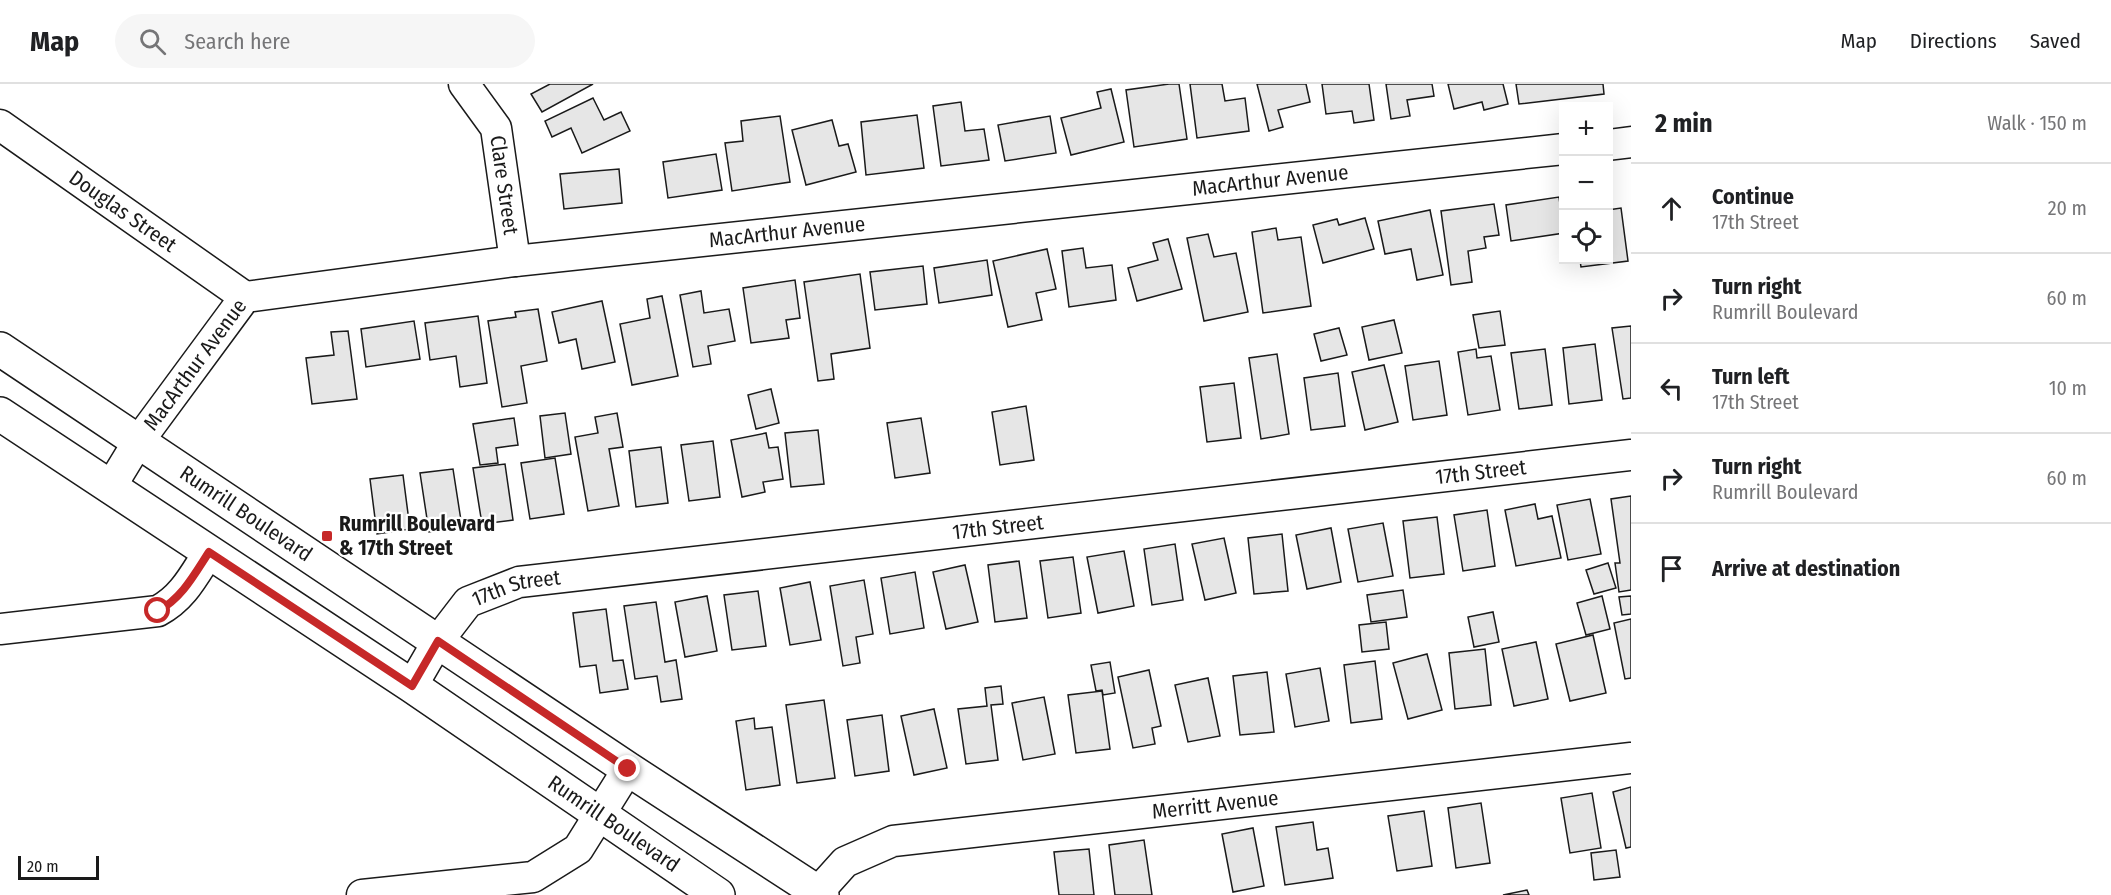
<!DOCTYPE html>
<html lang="en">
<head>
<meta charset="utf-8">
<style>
	body { margin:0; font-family:"Fira Sans Condensed",sans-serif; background:#f6f6f6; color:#202124 }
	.controls { position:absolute; right:18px; top:18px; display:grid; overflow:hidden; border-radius:0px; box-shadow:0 6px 24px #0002 }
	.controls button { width:54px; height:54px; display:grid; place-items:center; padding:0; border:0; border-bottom:2px solid #e0e0e0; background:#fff; color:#202124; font:30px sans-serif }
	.scale { position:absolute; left:18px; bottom:15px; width:81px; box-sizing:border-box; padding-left:6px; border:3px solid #1a1a1a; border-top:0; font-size:16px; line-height:21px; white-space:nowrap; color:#1a1a1a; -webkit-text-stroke:4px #fff; paint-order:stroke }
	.stop { position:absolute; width:18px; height:18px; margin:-14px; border:4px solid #c62828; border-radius:50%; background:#fff }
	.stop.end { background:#c62828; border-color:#fff; box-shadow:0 2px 6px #0008 }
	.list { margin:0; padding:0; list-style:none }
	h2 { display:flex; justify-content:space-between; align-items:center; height:78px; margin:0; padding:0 24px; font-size:26px }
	h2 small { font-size:20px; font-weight:400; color:#757577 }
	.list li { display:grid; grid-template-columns:39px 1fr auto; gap:18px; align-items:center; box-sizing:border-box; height:90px; padding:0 24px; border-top:2px solid #e0e0e0 }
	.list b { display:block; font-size:22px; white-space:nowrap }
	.list p { margin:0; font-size:20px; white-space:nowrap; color:#757577 }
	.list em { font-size:20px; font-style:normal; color:#757577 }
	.icon { flex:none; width:33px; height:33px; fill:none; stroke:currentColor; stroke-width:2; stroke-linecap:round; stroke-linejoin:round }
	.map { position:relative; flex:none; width:1631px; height:811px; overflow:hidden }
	header { display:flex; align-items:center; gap:36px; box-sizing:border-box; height:84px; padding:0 30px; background:#fff; border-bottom:2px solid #e0e0e0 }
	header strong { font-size:28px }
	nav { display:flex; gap:33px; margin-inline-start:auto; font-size:21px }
	.search { width:420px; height:54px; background:#f6f6f6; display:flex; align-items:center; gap:15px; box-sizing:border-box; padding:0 21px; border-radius:33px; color:#757577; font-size:22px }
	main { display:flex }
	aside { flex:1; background:#fff }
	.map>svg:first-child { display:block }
	.building { fill:#e6e6e6; stroke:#1a1a1a; stroke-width:1.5 }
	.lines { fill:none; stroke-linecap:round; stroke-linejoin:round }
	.minor-casing { stroke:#1a1a1a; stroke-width:33 }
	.major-casing { stroke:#1a1a1a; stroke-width:36 }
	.minor { stroke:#fff; stroke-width:30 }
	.major { stroke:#fff; stroke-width:33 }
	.route { stroke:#c62828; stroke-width:8 }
	.poi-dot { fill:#c62828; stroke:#fff; stroke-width:2 }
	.labels { text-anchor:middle; stroke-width:4.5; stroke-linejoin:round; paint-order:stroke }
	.street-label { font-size:21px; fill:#1a1a1a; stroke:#fff }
	.poi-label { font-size:21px; font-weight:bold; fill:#1a1a1a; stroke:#fff; text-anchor:start }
</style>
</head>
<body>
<header>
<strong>Map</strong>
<div class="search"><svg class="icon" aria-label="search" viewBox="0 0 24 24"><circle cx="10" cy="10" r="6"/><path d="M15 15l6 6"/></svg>Search here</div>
<nav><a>Map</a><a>Directions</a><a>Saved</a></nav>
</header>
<main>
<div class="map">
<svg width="1631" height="811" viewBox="0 0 1631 811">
	<rect width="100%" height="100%" fill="#fff"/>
	<g class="building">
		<polygon points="550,0 593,0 542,28 531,10"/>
		<polygon points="1169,0 1179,0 1187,55 1134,63 1126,6"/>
		<polygon points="1190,0 1222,0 1225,17 1245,14 1249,47 1197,54"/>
		<polygon points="1257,0 1306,0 1310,18 1278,26 1283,43 1269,47"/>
		<polygon points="1322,0 1369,0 1374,36 1354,39 1352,27 1326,30"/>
		<polygon points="1386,0 1432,0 1434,12 1407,16 1410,32 1391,35"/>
		<polygon points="1448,0 1503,0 1508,20 1484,26 1482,18 1454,25"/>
		<polygon points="1516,0 1603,0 1604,10 1519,20"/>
		<polygon points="1111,5 1124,58 1071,71 1061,34 1101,24 1097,8"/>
		<polygon points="593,14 604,36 621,28 630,47 582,69 571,44 552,53 545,37"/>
		<polygon points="961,18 965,47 984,45 989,76 941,82 933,22"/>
		<polygon points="917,31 924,84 866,91 861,38"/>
		<polygon points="780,32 790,98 732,107 725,59 743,57 741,37"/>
		<polygon points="1050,32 1056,69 1005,77 998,41"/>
		<polygon points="832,36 839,62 848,60 856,88 806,101 792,46"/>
		<polygon points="716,70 722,106 668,114 663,78"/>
		<polygon points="619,85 622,119 564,125 560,90"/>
		<polygon points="1559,113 1564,149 1511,157 1506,121"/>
		<polygon points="1494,120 1499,151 1484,153 1486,164 1468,167 1472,198 1451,201 1441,127"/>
		<polygon points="1621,124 1628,177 1581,183 1580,176 1608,176 1608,126"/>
		<polygon points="1430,126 1443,191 1417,196 1411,165 1385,170 1378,137"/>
		<polygon points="1365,134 1374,165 1323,179 1313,141 1337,135 1339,141"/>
		<polygon points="1276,144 1278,156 1301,153 1311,222 1263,229 1252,148"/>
		<polygon points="1208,150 1214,173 1236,169 1248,228 1204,237 1187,154"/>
		<polygon points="1168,155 1182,205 1137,217 1128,184 1158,176 1153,159"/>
		<polygon points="1083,164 1086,184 1112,181 1116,216 1069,223 1062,167"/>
		<polygon points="1047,165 1056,205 1036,209 1042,236 1008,243 993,177"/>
		<polygon points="987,176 992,211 939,219 934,184"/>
		<polygon points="923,182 927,220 875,226 870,188"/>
		<polygon points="860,190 870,264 831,270 834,295 818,297 804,198"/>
		<polygon points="795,196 800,234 786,236 789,254 751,259 743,204"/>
		<polygon points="701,207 704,229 729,225 735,257 708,262 711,280 693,283 680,211"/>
		<polygon points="662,212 678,292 632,301 620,240 650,234 647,215"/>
		<polygon points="602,217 615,278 582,285 576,255 559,259 552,228"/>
		<polygon points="538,225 547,277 521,282 527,319 502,323 488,237 516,233 515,228"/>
		<polygon points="1500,227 1505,261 1479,264 1473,231"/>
		<polygon points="478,232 487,299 460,303 456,272 430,276 425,239"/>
		<polygon points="1394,236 1402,269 1369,276 1362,243"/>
		<polygon points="414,237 420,275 366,283 361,245"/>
		<polygon points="1631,242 1631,314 1623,315 1612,244"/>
		<polygon points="1339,244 1347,271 1321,277 1314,250"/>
		<polygon points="348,247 357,315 312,320 306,274 334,271 331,248"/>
		<polygon points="1595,260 1602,316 1569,320 1563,264"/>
		<polygon points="1476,265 1477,274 1491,272 1500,326 1468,331 1458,268"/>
		<polygon points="1545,265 1552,321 1519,325 1511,269"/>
		<polygon points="1277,270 1289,350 1261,355 1249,274"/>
		<polygon points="1439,277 1447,331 1413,336 1405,282"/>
		<polygon points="1384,281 1398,338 1365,346 1352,288"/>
		<polygon points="1338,289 1345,342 1311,346 1304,294"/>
		<polygon points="1234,299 1241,354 1207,358 1200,303"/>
		<polygon points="771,305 779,339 756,345 748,311"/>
		<polygon points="1026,322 1034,376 1000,381 992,328"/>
		<polygon points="565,329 571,370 545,374 540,332"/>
		<polygon points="617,329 623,363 609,365 619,422 588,427 575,353 598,349 595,333"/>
		<polygon points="514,334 518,361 496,364 498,379 480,381 473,340"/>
		<polygon points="921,334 930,389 895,394 887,339"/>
		<polygon points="818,346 824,400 791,403 785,349"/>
		<polygon points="766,349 769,364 778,363 783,395 763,398 765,408 742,413 731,356"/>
		<polygon points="713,357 720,413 689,417 681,361"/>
		<polygon points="661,363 668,419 636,423 629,367"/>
		<polygon points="555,374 564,430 530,435 521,379"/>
		<polygon points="505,380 513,436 482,440 473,384"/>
		<polygon points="453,385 462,443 429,448 420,389"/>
		<polygon points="403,391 410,445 377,450 370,395"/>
		<polygon points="1631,412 1631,506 1619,508 1615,479 1620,479 1611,415"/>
		<polygon points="1590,415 1601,470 1568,476 1557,421"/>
		<polygon points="1535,420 1538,435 1552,432 1561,474 1516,482 1505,426"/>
		<polygon points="1487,426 1495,482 1463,487 1454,431"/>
		<polygon points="1437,433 1444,490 1410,494 1403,437"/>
		<polygon points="1383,439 1393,492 1358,498 1348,445"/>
		<polygon points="1331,444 1341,498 1307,505 1296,451"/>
		<polygon points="1282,450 1288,507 1254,510 1248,454"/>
		<polygon points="1224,454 1236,509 1205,516 1192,460"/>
		<polygon points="1175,460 1183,516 1152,521 1144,465"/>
		<polygon points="1124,467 1134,522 1098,529 1087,473"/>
		<polygon points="1073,473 1081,529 1048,534 1040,477"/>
		<polygon points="1019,477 1027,534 995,538 988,481"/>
		<polygon points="1608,479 1616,504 1594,510 1586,486"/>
		<polygon points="965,481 978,538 946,545 933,488"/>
		<polygon points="915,488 924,544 890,550 881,494"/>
		<polygon points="864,496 873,550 856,553 860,579 843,582 830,502"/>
		<polygon points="810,498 821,556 790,561 780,504"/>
		<polygon points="1403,506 1407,533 1371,538 1367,511"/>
		<polygon points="758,507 766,562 732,566 724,511"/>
		<polygon points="707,512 717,567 685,573 675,518"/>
		<polygon points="1602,512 1610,545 1586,551 1577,519"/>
		<polygon points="1631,512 1631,530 1622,531 1619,513"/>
		<polygon points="656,518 665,578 676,576 682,615 661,618 657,592 635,595 624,522"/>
		<polygon points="606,525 613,577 623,576 628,605 600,609 596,581 580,583 573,529"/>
		<polygon points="1493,528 1499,558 1474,563 1468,533"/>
		<polygon points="1631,535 1631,594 1625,595 1614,539"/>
		<polygon points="1386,538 1389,565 1362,568 1359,541"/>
		<polygon points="1593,551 1606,609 1570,617 1556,560"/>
		<polygon points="1536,558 1548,615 1514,622 1502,565"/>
		<polygon points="1485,565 1491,621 1455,625 1449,569"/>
		<polygon points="1427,570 1442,626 1408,635 1393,579"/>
		<polygon points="1375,577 1382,635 1351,639 1344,581"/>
		<polygon points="1110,578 1115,609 1103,611 1102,606 1096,607 1091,581"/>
		<polygon points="1320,584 1329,637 1295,643 1286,590"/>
		<polygon points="1149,586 1161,642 1152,644 1155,660 1133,664 1118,593"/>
		<polygon points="1267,588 1274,648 1240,651 1233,592"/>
		<polygon points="1208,594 1220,652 1188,658 1175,601"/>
		<polygon points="1001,602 1003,620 991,621 998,676 966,680 958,625 987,622 985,604"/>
		<polygon points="1102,607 1110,665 1076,669 1068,611"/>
		<polygon points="1044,613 1055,670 1023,676 1012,619"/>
		<polygon points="824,616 835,694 797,699 786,621"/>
		<polygon points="934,625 947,684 914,691 901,632"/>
		<polygon points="882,631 889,687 855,692 847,636"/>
		<polygon points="754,634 755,645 772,643 780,701 746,706 736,637"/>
		<polygon points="1631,703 1631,763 1626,764 1613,708"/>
		<polygon points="1592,709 1601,764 1570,769 1561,714"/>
		<polygon points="1481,719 1490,779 1456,784 1448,724"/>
		<polygon points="1424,727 1432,782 1397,787 1388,732"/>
		<polygon points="1313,738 1317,766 1328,764 1333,794 1285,801 1276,743"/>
		<polygon points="1253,744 1264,802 1233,808 1222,750"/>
		<polygon points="1144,756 1152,811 1115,811 1109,761"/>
		<polygon points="1089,765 1094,811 1059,811 1054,768"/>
		<polygon points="1616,766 1620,793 1594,796 1591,769"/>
		<polygon points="1527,806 1529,811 1503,811"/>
	</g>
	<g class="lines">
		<defs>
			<g id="minor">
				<path id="s1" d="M464 0 496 44 515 177"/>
				<path id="s2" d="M0 41 245 213"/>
				<polyline points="1608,61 1631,58"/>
				<path id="s3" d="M110 404 138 358 245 213 515 177 1564 65"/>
				<path d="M0 545 158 527C183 514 194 491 209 468"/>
				<path id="s4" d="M412 602 438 557 468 518 519 498 1631 371"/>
				<path id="s5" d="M818 808 845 778 893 757 1631 674"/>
				<polyline points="362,811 533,793 578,765 628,685"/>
			</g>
			<g id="major">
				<path id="s6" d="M0 265 628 685 822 811"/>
				<path id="s7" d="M0 330 412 602 718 811"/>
			</g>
		</defs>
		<use href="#minor" class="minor-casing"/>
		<use href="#major" class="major-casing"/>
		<use href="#minor" class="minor"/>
		<use href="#major" class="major"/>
	</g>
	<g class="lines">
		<path class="route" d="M158 527C182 514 194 491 209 468L412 602 438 557 628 685"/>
	</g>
	<rect class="poi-dot" x="321" y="446" width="12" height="12" rx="3"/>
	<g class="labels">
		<g class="street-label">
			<text dy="7" stroke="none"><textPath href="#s3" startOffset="1266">MacArthur Avenue</textPath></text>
			<text dy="7" stroke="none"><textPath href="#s1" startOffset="112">Clare Street</textPath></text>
			<text dy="7" stroke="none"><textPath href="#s2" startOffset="150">Douglas Street</textPath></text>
			<text dy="7" stroke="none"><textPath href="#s3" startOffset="780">MacArthur Avenue</textPath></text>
			<text dy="7" stroke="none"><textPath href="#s3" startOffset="150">MacArthur Avenue</textPath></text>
			<text dy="7" stroke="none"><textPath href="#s4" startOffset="1124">17th Street</textPath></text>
			<text dy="7" stroke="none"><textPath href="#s6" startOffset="296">Rumrill Boulevard</textPath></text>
			<text dy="7" stroke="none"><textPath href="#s4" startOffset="638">17th Street</textPath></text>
			<text dy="7" stroke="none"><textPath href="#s4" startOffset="152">17th Street</textPath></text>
			<text dy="7" stroke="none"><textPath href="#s5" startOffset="417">Merritt Avenue</textPath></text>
			<text dy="7" stroke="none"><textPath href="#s7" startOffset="738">Rumrill Boulevard</textPath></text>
		</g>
		<g class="poi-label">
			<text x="339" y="447">Rumrill Boulevard<tspan x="339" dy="24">&amp; 17th Street</tspan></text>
		</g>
	</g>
</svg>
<div class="controls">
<button>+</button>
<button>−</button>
<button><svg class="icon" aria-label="locate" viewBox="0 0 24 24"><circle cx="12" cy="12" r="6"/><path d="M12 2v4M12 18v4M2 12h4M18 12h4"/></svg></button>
</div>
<div class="scale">20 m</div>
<div class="stop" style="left:158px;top:527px"></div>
<div class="stop end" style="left:628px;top:685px"></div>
</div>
<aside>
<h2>2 min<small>Walk · 150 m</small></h2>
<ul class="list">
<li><svg class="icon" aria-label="ahead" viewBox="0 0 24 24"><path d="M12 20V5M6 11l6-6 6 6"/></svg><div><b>Continue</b><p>17th Street</p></div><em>20 m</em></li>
<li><svg class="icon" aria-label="right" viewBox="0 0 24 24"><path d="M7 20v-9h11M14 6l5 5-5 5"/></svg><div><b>Turn right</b><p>Rumrill Boulevard</p></div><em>60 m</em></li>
<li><svg class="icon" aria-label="left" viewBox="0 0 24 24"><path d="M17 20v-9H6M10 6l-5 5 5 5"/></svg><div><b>Turn left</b><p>17th Street</p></div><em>10 m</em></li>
<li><svg class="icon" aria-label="right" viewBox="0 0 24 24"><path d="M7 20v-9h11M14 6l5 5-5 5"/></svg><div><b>Turn right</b><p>Rumrill Boulevard</p></div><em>60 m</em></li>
<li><svg class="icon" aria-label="arrive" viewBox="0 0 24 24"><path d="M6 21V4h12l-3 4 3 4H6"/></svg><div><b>Arrive at destination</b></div></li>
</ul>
</aside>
</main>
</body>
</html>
